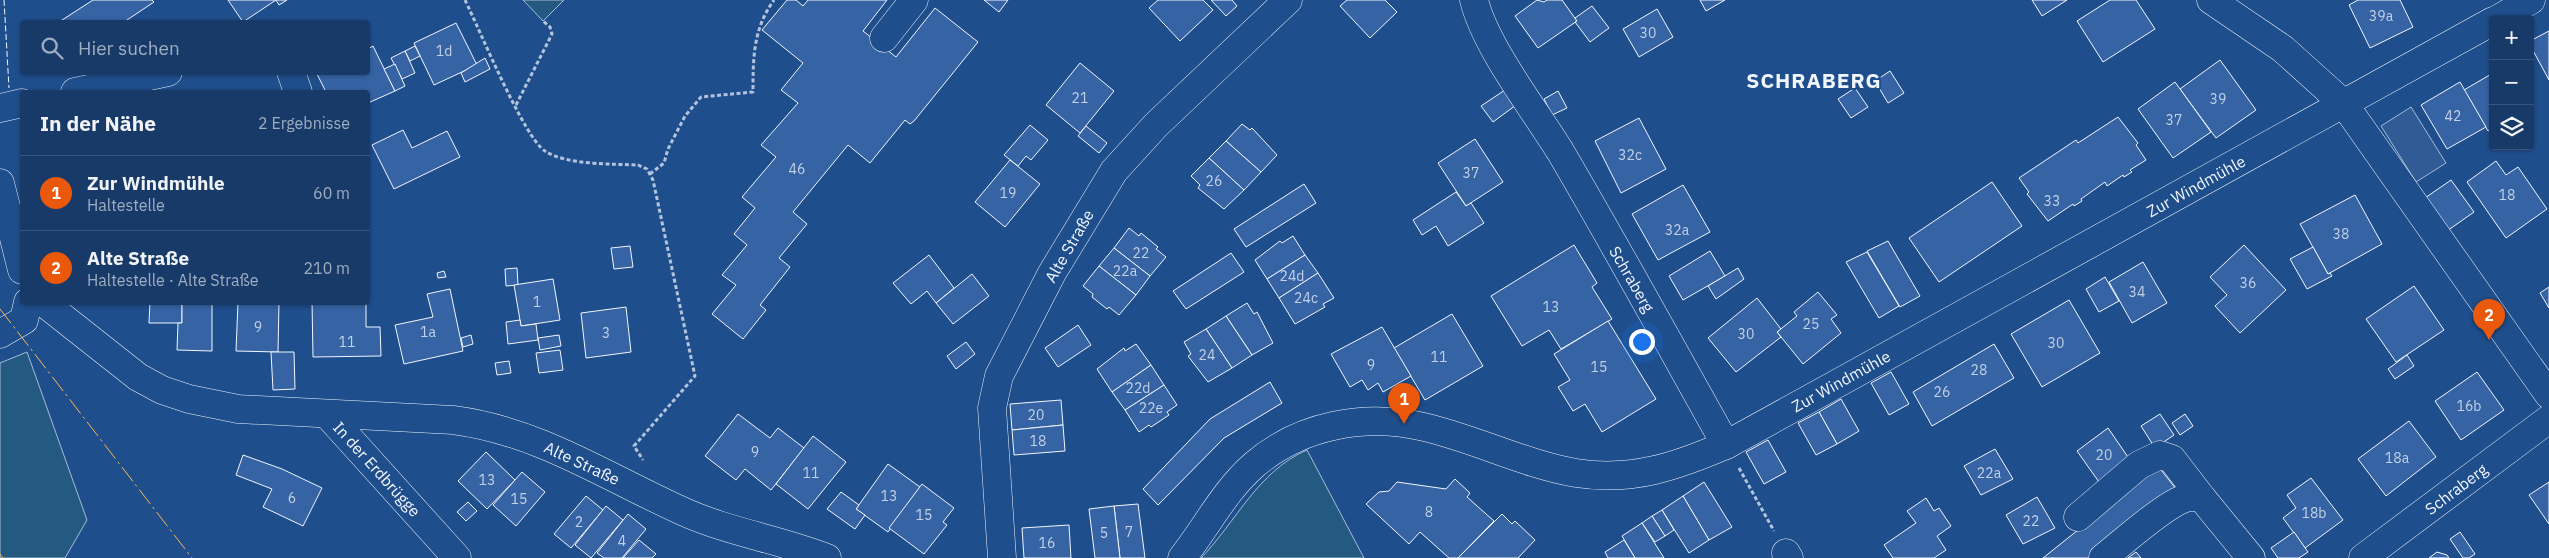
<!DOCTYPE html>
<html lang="de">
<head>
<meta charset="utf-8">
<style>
	body { margin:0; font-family:"IBM Plex Sans",sans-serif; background:#20416f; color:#f1f3f6 }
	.controls { position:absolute; right:15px; top:15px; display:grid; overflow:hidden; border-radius:5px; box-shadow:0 1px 4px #0004 }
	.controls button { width:45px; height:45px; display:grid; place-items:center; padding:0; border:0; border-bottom:1px solid #36547d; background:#173a69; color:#f1f3f6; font:25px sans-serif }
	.you { position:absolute; left:1641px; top:341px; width:18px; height:18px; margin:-12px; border:4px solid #fff; border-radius:50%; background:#1a73e8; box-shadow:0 0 0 8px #1a73e833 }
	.badge { display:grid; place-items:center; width:32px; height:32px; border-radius:50%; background:#ea580c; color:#fff; font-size:16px; font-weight:700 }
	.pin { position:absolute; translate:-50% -41px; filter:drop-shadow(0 1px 2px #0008) }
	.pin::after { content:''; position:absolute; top:26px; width:18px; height:15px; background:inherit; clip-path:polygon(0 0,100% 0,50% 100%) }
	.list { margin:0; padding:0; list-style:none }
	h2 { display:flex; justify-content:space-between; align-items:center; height:65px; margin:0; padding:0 20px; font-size:21px }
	h2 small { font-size:16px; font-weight:400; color:#9eadc0 }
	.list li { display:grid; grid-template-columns:32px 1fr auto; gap:15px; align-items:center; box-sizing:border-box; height:75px; padding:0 20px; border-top:1px solid #36547d }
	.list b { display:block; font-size:19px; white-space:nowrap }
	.list p { margin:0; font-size:16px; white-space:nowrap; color:#9eadc0 }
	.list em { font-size:16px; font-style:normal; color:#9eadc0 }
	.icon { flex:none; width:28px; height:28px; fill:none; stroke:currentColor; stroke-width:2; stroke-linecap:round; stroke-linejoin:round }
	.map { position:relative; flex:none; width:2549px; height:558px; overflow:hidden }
	.search { position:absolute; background:#173a69; box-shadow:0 1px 4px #0004; left:20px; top:20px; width:350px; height:55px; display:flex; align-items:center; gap:12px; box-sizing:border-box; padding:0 18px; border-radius:5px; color:#9eadc0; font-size:19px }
	.panel { position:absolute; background:#173a69; box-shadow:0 1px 4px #0004; left:20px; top:90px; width:350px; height:215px; border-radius:5px }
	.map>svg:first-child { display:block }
	.green { fill:#245a82; stroke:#a8bbd7 }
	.parking { fill:#305b95; stroke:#a8bbd7 }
	.building { fill:#3563a3; stroke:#f2f6ff }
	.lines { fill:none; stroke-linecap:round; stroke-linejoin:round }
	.minor-casing { stroke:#f2f6ff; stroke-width:29 }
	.path { stroke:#b3c4dc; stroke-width:3; stroke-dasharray:4 2.5; stroke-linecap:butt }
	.minor { stroke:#1f4e8c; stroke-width:28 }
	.fence { stroke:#f2f6ff; stroke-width:1; stroke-dasharray:6 2.5; stroke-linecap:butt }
	.power { stroke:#ffb74d; stroke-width:1; stroke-dasharray:18 4 2.5 4; stroke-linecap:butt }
	.labels { text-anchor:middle; stroke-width:4; stroke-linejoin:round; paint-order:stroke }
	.number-label { font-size:14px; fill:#c3d1e8 }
	.street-label { font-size:16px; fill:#f2f6ff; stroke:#1f4e8c }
	.district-label { font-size:21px; font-weight:bold; letter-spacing:1px; fill:#f2f6ff; stroke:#1f4e8c }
</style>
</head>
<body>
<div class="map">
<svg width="2549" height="558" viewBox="0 0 2549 558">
	<rect width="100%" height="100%" fill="#1f4e8c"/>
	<g class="green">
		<polygon points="523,0 564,0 543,21"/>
		<polygon points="27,352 87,520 65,558 0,558 0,363"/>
		<path d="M1307 450 1364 558H1201C1236 522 1258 471 1307 450Z"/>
	</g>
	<polygon class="parking" points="2411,107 2446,163 2416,182 2381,126"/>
	<g class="building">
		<polygon points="93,0 152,0 154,2 124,22 59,22"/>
		<polygon points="228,0 276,0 243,22"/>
		<polygon points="276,0 287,0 279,5"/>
		<polygon points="787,0 796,0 803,6 808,0 887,0 863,31 896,57 935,8 978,42 914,121 910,124 905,120 870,163 848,145 793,212 807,224 779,258 790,267 760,305 766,310 743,339 712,314 736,285 722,275 747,245 734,234 755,208 742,197 776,157 761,145 798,103 781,90 803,63 762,30"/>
		<polygon points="984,0 1008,0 999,12"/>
		<polygon points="1158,0 1203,0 1213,10 1180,41 1149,8"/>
		<polygon points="1211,0 1232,0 1237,6 1226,16"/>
		<polygon points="1347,0 1385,0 1397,12 1370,38 1340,6"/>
		<polygon points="1537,0 1544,2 1547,0 1562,0 1577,21 1538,48 1515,16"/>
		<polygon points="1700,0 1725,0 1706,11"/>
		<polygon points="2032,0 2067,0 2042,16"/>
		<polygon points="2110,0 2136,0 2155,29 2103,62 2077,21"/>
		<polygon points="2358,0 2400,0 2413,27 2370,48 2349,5"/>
		<polygon points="1592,6 1609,28 1590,42 1575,22 1577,21 1575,18"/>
		<polygon points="1657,9 1673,37 1639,57 1623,29"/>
		<polygon points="456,23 477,65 434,85 414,43"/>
		<polygon points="2549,31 2549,80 2530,45 2530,41"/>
		<polygon points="373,46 395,91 368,103 368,92 326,92 317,74 368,72 368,49"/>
		<polygon points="415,46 420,56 410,61 405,51"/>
		<polygon points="405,51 415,73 402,79 391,58"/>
		<polygon points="485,58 490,69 465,82 461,73"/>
		<polygon points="2220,60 2256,110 2216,138 2180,89"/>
		<polygon points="1080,63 1114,91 1080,133 1046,105"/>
		<polygon points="395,64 405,86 395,91 384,69"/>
		<polygon points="1890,71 1904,93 1888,103 1875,81"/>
		<polygon points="2493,73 2493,128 2488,131 2464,90"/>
		<polygon points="2175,82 2211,132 2173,158 2138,109"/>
		<polygon points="2460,82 2486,127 2447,149 2421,105"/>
		<polygon points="1855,88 1868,107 1851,118 1838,99"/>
		<polygon points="1505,90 1516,105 1493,122 1481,106"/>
		<polygon points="1558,91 1567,108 1552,115 1544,99"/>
		<polygon points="2118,117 2138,143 2136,145 2146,160 2130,170 2132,172 2124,177 2123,175 2107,186 2105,182 2081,199 2082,201 2074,206 2073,204 2048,221 2027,194 2029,192 2019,178 2076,140 2078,143"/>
		<polygon points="1639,118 1666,169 1621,193 1595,141"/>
		<polygon points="1242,124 1250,130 1252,128 1277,155 1261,172 1226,141"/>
		<polygon points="1030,125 1048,140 1031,160 1026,156 1018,166 1004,155"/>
		<polygon points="1086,126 1107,143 1099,153 1078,136"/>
		<polygon points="403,130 412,148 447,131 460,157 394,189 372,145"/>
		<polygon points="1475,139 1503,182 1466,206 1438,163"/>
		<polygon points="1226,141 1261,172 1244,190 1209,158"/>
		<polygon points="1209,158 1244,190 1224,209 1198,188 1200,185 1191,176"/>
		<polygon points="1010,160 1040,184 1005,227 975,202"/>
		<polygon points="2496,161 2506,175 2518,167 2547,209 2506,238 2467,182"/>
		<polygon points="2451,180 2474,212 2447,231 2425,198"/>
		<polygon points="1992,182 2022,226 1939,282 1909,238"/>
		<polygon points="1304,184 1316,203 1246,247 1234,229"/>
		<polygon points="1683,185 1710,232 1658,260 1632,214"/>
		<polygon points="1456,192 1466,206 1471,203 1484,223 1448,246 1436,226 1422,235 1413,220"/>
		<polygon points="2355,195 2382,244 2328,274 2300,224"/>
		<polygon points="1129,228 1139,236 1141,233 1158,247 1156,249 1166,257 1150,276 1114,248"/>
		<polygon points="1293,236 1305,255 1267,279 1255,260 1280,241 1282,243"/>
		<polygon points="1888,241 1920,296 1900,307 1867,251"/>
		<polygon points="1574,245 1597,283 1592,287 1612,319 1561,349 1549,330 1522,346 1491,296"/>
		<polygon points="2244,245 2286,290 2240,333 2215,306 2227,295 2210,277"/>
		<polygon points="630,246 633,267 614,269 611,248"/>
		<polygon points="2313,247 2328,274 2330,273 2332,276 2307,289 2290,259"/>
		<polygon points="1114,248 1150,276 1136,295 1099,266"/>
		<polygon points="1710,251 1725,276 1683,300 1669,276"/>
		<polygon points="1867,252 1899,306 1879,318 1846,262"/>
		<polygon points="1231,253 1244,272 1186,309 1173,291"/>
		<polygon points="929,255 954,288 936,303 927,291 911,304 893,283"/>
		<polygon points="1305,255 1318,273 1279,298 1267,279"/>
		<polygon points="2143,262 2167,303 2132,323 2109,282"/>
		<polygon points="1099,266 1136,295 1119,315 1109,307 1107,309 1092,297 1093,294 1083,286"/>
		<polygon points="517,268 518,285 506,286 505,269"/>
		<polygon points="1738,268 1744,279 1716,299 1708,286"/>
		<polygon points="444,271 446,277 438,278 437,273"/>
		<polygon points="1318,273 1334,298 1323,304 1325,307 1295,324 1279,298"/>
		<polygon points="972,274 989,296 953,324 936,303"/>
		<polygon points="2105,277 2119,301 2099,312 2086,289"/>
		<polygon points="553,279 560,320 521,326 514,285"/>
		<polygon points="2414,286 2444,330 2396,362 2366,319"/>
		<polygon points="2549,287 2549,308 2540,293"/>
		<polygon points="450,289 463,351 404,364 395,325 433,317 427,294"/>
		<polygon points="1818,292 1837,315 1831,319 1841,333 1803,364 1777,332 1797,316 1794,312"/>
		<polygon points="1757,298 1781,329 1777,332 1781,337 1736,372 1708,338"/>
		<polygon points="2069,300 2100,353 2042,387 2011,334"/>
		<polygon points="150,302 182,302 182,323 149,323"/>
		<polygon points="182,302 212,302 212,351 177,350 178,323 182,323"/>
		<polygon points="238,302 279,302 278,352 236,351"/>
		<polygon points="312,302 366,302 366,327 380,327 381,356 313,357"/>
		<polygon points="1247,303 1254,314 1257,312 1273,343 1252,355 1226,316"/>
		<polygon points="626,307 631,352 586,358 581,313"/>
		<polygon points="1452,314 1483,366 1425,400 1394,348"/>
		<polygon points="1226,316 1252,355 1232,368 1206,329"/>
		<polygon points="520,320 521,326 536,324 538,340 508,344 506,322"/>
		<polygon points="1608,321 1656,399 1602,432 1585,404 1573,411 1558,387 1570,380 1554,354"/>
		<polygon points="1078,325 1091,345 1058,367 1045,348"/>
		<polygon points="1382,327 1411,376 1383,392 1378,383 1368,390 1362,380 1350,387 1331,354"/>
		<polygon points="1206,329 1232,368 1208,382 1188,356 1191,354 1184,342"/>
		<polygon points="471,335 473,344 463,347 461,338"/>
		<polygon points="559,335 561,346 540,350 538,338"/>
		<polygon points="966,342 975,354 956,369 947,356"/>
		<polygon points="1136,344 1151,365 1112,392 1097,369 1124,348 1125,351"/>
		<polygon points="1994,344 2014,378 1932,426 1913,392"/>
		<polygon points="560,350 563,370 539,373 536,353"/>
		<polygon points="271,352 294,352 295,389 273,390"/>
		<polygon points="2407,355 2414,366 2395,379 2388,369"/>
		<polygon points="509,361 511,373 497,375 495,363"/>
		<polygon points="1151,365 1164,385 1125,410 1112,392"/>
		<polygon points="1891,372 1909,404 1889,415 1871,383"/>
		<polygon points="2477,372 2504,410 2461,440 2435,401"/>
		<polygon points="1270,382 1282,403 1224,438 1158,505 1143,489 1210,419"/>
		<polygon points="1164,385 1177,405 1167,412 1169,415 1151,427 1149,425 1139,432 1125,410"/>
		<polygon points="1841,399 1859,431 1837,444 1819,412"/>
		<polygon points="1061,400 1063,425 1012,430 1010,404"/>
		<polygon points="1819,412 1837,444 1816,455 1798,423"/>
		<polygon points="738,414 770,438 778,428 804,448 771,490 745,469 736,480 705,456"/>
		<polygon points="2160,414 2174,435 2155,448 2141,426"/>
		<polygon points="2185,414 2193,426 2180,435 2172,423"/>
		<polygon points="2409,421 2436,457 2386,496 2358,459"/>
		<polygon points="1063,425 1065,451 1014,455 1012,430"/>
		<polygon points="2108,428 2130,460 2099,482 2077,451"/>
		<polygon points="813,436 846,462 808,509 776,484"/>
		<polygon points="1768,440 1786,472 1764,484 1746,452"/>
		<polygon points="1995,449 2013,479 1981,495 1964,466"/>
		<polygon points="486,452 515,480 487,509 458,481"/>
		<polygon points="243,455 282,469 322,488 303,526 263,507 272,489 236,475"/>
		<polygon points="888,464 920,487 888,532 856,509"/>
		<polygon points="2158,466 2176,489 2090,558 2043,558"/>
		<polygon points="522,472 545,492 516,526 493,505"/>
		<polygon points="2311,478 2343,520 2305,548 2283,518 2296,508 2287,495"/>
		<polygon points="1455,479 1470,493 1467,497 1494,521 1458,558 1449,558 1420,532 1409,544 1366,504 1379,492 1389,491 1397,482 1446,489"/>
		<polygon points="1704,482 1732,527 1709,540 1683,496"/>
		<polygon points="2549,482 2549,524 2529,495"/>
		<polygon points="922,484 954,508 943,522 947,525 924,554 889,528"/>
		<polygon points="841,492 859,505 856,509 865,515 855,529 827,509"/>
		<polygon points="586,496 603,510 571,548 554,534"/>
		<polygon points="1683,496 1709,540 1689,553 1662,510"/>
		<polygon points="2037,497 2055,528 2023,544 2006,515"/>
		<polygon points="1926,498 1934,511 1939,508 1951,526 1937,536 1946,550 1934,558 1893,558 1884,545 1916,523 1907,511"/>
		<polygon points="468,502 477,511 466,521 457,512"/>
		<polygon points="1138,504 1145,558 1120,558 1114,506"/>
		<polygon points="606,506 623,520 591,558 575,545"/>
		<polygon points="1114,506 1120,558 1095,558 1089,509"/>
		<polygon points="1662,510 1674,530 1665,536 1652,516"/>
		<polygon points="628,514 646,529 622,558 604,558 597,553"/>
		<polygon points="1502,514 1512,524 1515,521 1535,540 1518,558 1458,558"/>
		<polygon points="1652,516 1665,536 1655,542 1642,523"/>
		<polygon points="1642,523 1664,558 1635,558 1622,536"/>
		<polygon points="1069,525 1071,558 1024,558 1022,528"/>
		<polygon points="2294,532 2308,552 2299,558 2278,558 2271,548"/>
		<polygon points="2460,532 2475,554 2469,558 2463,558 2450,539"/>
		<polygon points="639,540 656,554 652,558 623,558"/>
		<polygon points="1624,540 1635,558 1608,558 1605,552"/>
		<polygon points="2136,552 2141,558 2128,558"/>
		<polygon points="2437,552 2447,555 2449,558 2429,558"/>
	</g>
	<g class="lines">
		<defs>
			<g id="minor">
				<path d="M1474 0C1485 46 1534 109 1560 151 1617 248 1671 347 1726 445"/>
				<polyline points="2211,0 2283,49 2344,104 2549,395"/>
				<polyline points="2498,19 2531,0"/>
				<polyline points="884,38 914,0"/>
				<polyline points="291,72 298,92"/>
				<polyline points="75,92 168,72"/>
				<polyline points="0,108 22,103"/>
				<polyline points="0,183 22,270"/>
				<path d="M43 302 138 377 162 390 189 399 238 409 453 420C538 431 603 475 680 510 727 532 779 539 827 558"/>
				<polyline points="0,334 24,320 28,302"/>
				<polyline points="327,414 457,558"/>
				<polyline points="2078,517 2139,465 2160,455 2172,459 2202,498"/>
				<polyline points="1786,553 1789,558"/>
				<polyline points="1002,558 992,408 999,376 1052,273 1114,171 1156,125 1288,0"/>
				<path d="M1182 558C1206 528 1224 491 1254 465 1300 425 1365 413 1424 427 1476 439 1524 464 1576 473 1632 482 1677 466 1726 445L2493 21"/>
				<path d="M2103 558C2122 543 2162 507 2183 499 2189 496 2196 497 2202 498L2251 558"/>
				<polyline points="2363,558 2549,419"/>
			</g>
		</defs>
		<use href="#minor" class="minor-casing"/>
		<g class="path">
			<path d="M465 0C479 28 524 138 545 151 565 165 614 164 638 165L647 169 653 180 695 376 634 446 643 460"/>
			<polyline points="516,105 552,34 550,27 543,21"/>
			<path d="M650 174 664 163 668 149 685 116 701 97 753 92C753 58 753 29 774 0"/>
			<polyline points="1739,468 1774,531"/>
		</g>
		<use href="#minor" class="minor"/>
		<polyline class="fence" points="4,0 9,88"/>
		<g class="power">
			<polyline points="0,309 192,558"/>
			<polyline points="0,554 3,558"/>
		</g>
	</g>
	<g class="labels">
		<g class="number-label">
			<text x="2381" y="21">39a</text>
			<text x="1648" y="38">30</text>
			<text x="444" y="56">1d</text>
			<text x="1080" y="103">21</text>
			<text x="2218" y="104">39</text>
			<text x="2453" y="121">42</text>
			<text x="2174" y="125">37</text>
			<text x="1630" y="160">32c</text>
			<text x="797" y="174">46</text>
			<text x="1471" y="178">37</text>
			<text x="1214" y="186">26</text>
			<text x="1008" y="198">19</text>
			<text x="2507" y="200">18</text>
			<text x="2052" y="206">33</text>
			<text x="1677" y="235">32a</text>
			<text x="2341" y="239">38</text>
			<text x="1141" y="258">22</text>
			<text x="1125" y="276">22a</text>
			<text x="1292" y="281">24d</text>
			<text x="2248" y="288">36</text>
			<text x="2137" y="297">34</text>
			<text x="1306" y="303">24c</text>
			<text x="537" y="307">1</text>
			<text x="1551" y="312">13</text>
			<text x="1811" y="329">25</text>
			<text x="258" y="332">9</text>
			<text x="428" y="337">1a</text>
			<text x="606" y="338">3</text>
			<text x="1746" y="339">30</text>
			<text x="347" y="347">11</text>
			<text x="2056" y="348">30</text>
			<text x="1207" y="360">24</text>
			<text x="1439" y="362">11</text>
			<text x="1371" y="370">9</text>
			<text x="1599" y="372">15</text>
			<text x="1979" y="375">28</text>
			<text x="1138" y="393">22d</text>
			<text x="1942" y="397">26</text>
			<text x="2469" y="411">16b</text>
			<text x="1151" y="413">22e</text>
			<text x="1036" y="420">20</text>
			<text x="1038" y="446">18</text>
			<text x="755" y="457">9</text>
			<text x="2104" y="460">20</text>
			<text x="2397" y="463">18a</text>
			<text x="811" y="478">11</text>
			<text x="1989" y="478">22a</text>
			<text x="487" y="485">13</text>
			<text x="889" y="501">13</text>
			<text x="292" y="503">6</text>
			<text x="519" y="504">15</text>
			<text x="1429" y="517">8</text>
			<text x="2314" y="518">18b</text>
			<text x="924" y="520">15</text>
			<text x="2031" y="526">22</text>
			<text x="579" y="527">2</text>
			<text x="1129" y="537">7</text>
			<text x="1104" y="538">5</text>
			<text x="622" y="546">4</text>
			<text x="1047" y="548">16</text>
		</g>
		<g class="street-label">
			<text transform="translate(2196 186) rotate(-29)" y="6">Zur Windmühle</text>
			<text transform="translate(1069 246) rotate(-60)" y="6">Alte Straße</text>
			<text transform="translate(1632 279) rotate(60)" y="6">Schraberg</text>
			<text transform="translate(1841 381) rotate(-29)" y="6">Zur Windmühle</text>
			<text transform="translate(582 463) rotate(25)" y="6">Alte Straße</text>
			<text transform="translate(377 469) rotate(48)" y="6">In der Erdbrügge</text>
			<text transform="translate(2456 489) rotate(-37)" y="6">Schraberg</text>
		</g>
		<g class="district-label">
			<text x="1814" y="88">SCHRABERG</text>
		</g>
	</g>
</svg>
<div class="controls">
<button>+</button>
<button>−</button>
<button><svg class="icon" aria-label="layers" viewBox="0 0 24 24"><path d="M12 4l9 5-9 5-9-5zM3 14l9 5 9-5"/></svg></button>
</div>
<div class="you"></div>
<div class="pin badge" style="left:1404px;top:424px">1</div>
<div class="pin badge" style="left:2489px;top:340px">2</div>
<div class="search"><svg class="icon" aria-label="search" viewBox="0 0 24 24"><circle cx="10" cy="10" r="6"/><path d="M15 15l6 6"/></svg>Hier suchen</div>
<section class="panel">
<h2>In der Nähe<small>2 Ergebnisse</small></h2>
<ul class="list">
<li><span class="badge">1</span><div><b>Zur Windmühle</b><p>Haltestelle</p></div><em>60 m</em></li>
<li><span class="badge">2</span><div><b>Alte Straße</b><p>Haltestelle · Alte Straße</p></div><em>210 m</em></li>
</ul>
</section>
</div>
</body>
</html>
